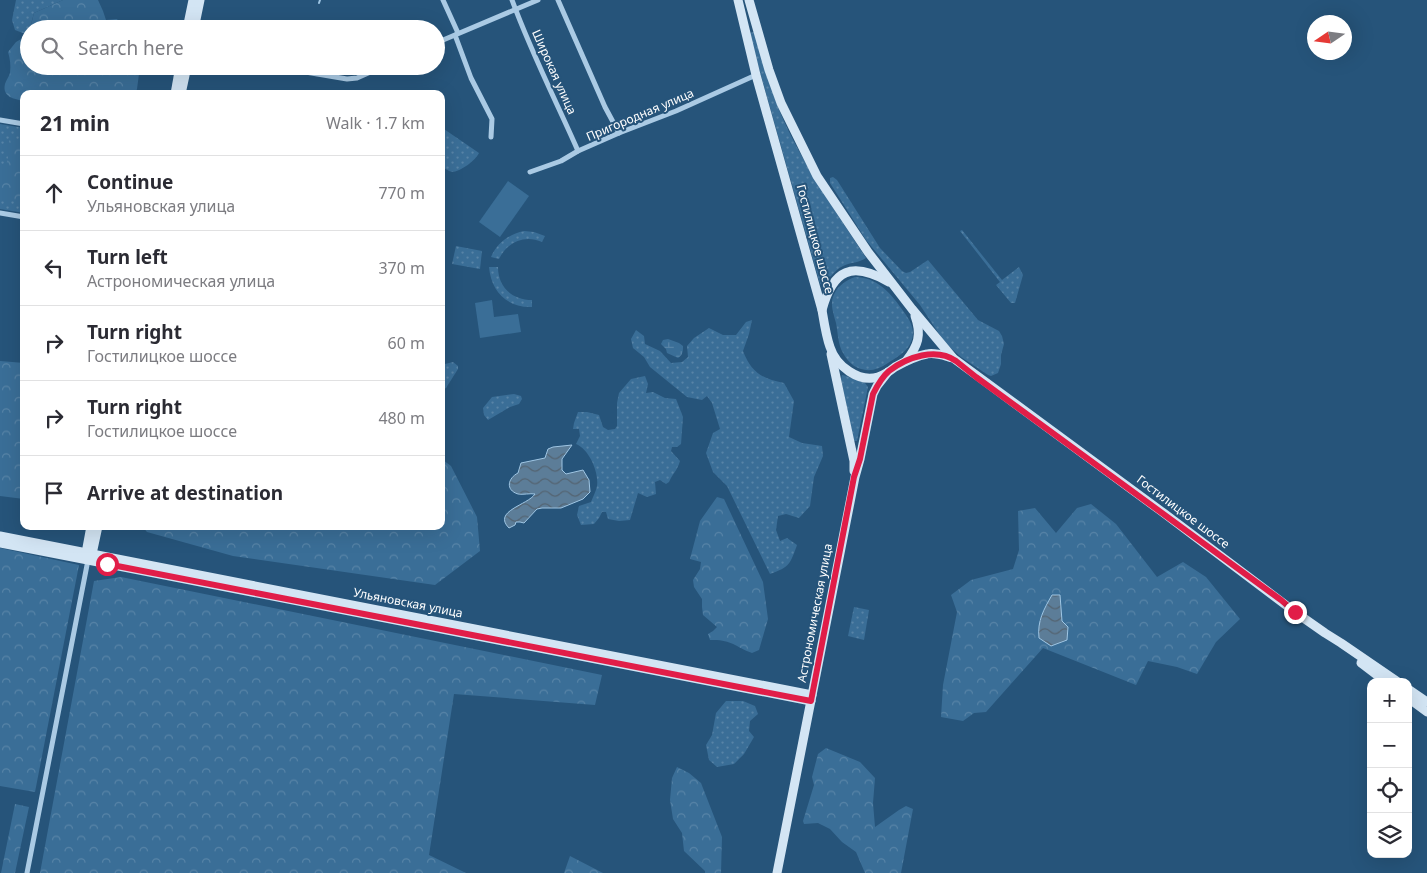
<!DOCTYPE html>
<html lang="en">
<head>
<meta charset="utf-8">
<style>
	body { margin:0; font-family:"Noto Sans",sans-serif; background:#f2f2f3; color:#2b2b33 }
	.controls { position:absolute; right:15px; bottom:15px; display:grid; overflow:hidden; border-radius:10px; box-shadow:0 5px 20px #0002 }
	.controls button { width:45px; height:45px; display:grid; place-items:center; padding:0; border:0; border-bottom:1px solid #e1e1e2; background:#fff; color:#2b2b33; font:25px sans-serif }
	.compass { position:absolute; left:1307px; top:15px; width:45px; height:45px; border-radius:50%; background:#fff; box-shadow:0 5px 20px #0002; rotate:257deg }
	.stop { position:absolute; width:15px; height:15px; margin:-11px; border:4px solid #e11d48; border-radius:50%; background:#fff }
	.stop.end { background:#e11d48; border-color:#fff; box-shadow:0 1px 5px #0008 }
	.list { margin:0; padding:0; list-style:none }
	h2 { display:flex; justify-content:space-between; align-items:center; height:65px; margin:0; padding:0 20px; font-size:21px }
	h2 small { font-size:16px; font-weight:400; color:#7c7c81 }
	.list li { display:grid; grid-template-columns:32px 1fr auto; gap:15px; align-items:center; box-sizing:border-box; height:75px; padding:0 20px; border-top:1px solid #e1e1e2 }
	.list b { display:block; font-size:19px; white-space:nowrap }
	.list p { margin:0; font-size:16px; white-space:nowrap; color:#7c7c81 }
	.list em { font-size:16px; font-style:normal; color:#7c7c81 }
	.icon { flex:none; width:28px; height:28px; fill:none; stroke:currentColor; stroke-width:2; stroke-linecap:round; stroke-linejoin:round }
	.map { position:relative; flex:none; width:1427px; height:873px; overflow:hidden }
	.search { position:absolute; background:#fff; box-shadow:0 5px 20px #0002; left:20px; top:20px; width:425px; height:55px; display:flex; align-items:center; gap:12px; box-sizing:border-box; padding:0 18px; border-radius:28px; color:#7c7c81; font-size:19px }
	.panel { position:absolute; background:#fff; box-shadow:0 5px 20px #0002; left:20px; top:90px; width:425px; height:440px; border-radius:10px }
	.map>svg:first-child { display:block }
	.green { fill:url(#green-dots) }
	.forest { fill:url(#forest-crowns); fill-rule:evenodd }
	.wetland { fill:url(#wetland-marsh) }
	.pitch { fill:#3a6e97 }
	.water { fill:url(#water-waves); stroke:#9fc6e4 }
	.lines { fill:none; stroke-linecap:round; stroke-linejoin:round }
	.stream { stroke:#9fc6e4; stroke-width:2 }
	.street { stroke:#aacae4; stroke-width:5 }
	.secondary { stroke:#d3e5f4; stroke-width:9 }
	.route { stroke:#e11d48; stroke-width:6 }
	.labels { text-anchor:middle; stroke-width:4; stroke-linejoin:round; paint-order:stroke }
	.street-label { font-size:12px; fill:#fff; stroke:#26547a }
</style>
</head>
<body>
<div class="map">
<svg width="1427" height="873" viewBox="0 0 1427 873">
	<defs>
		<pattern id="green-dots" width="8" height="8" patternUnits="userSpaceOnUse" patternTransform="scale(1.25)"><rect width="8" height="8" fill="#3a6e97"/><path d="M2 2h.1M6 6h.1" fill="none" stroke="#5884a7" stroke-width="1.8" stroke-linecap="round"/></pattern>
		<pattern id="forest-crowns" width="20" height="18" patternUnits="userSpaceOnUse" patternTransform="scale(1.25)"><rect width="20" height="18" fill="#3a6e97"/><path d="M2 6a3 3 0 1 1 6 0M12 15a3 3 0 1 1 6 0" fill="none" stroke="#5884a7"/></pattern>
		<pattern id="wetland-marsh" width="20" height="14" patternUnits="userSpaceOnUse" patternTransform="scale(1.25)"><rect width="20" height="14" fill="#3a6e97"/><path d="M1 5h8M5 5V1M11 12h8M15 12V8" fill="none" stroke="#5884a7"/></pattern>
		<pattern id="water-waves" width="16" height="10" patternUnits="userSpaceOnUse" patternTransform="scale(1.25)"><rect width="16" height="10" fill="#5c7d98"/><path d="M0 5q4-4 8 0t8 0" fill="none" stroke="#546472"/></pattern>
	</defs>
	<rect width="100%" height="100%" fill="#26547a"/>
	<g class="green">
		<polygon points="16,0 63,0 34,13 28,35 15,30 12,20"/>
		<path d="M754 32C762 59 770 86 780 112 802 164 836 211 866 258 859 263 851 262 843 266 834 270 829 281 820 284L749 33Z"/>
		<polygon points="0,124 24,128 24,213 0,209"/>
		<path d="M441 127 479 153C476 160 460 172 452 172 448 171 445 168 441 166Z"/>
		<polygon points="833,177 837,180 880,248 902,271 906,273 910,272 928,260 978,320 999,331 1002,336 1004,344 1001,355 1001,364 998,373 991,376 988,375 961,357 945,343 920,305 866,240 830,183 830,178"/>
		<polygon points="962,230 1002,280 1019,267 1023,275 1015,303 1011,303 996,285 1000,282 960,231"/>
		<path d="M524 231 534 232 545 236 542 242C525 234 507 242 499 259L491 257C497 243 509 234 524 231Z"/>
		<polygon points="456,246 482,251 480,269 452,264"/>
		<path d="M489 267H498C498 287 512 300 532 300V307C507 308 491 291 489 267Z"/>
		<path d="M855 277C876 277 890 292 901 308 910 320 918 331 909 346 904 353 896 358 888 363 872 375 853 372 843 353 838 345 838 333 836 323 834 315 830 305 833 297 836 287 846 280 855 277Z"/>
		<path d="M752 320 749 334 743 351C751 372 762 379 784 383L794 401 789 437 802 443 822 446 823 456 814 477 810 506 799 518 786 514 778 516 776 530 780 541 787 538 797 545C790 564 790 567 770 574L727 486 713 472 706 453 713 433 720 429 712 403 707 396 702 400 687 397 650 367 644 357 633 348 631 339 636 330 644 336 645 344 660 351 671 363 682 362 688 357 687 346 694 338 709 328 723 335H736L746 322Z"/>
		<polygon points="453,362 458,366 458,369 446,388 442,390 441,365"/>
		<path d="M842 375C849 376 858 381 865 383L868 387 857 441H854L841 379Z"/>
		<path d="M645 376 648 384 646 393 653 392 665 398 676 399 683 417 681 444 677 447H672L671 451 680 461C677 471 673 473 669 482L666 484 660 480 655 482 656 494 647 497 638 493 630 520 619 521 608 519 606 512H602L599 518 594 524 581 525 577 515 579 506 591 502C593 497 596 491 597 486 599 472 589 449 576 444L580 436 579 429H573L574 423 578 412H587L599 415 603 427 608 430 615 429 617 426V403L619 393 631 379Z"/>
		<polygon points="514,394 521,396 522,399 519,404 510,407 488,420 484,415 483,408 492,397"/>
		<polygon points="854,607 869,610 864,640 848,636"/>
		<polygon points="726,701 743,701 755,706 758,714 750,721 749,731 754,737 744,754 734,764 717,767 709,760 706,745 712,735 716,713"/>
	</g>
	<g class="forest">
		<polygon points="63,0 98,0 103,11 106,20 117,19 123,29 30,29 34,13"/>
		<path d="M29 32V66H140L137 89 135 94H24V101C14 99 2 97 5 84 6 80 9 77 10 73 11 65 10 59 8 52L16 42 28 35Z"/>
		<polygon points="10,140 24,145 24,202 9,200 0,197 0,171 5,170 8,157 5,146"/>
		<polygon points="0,361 24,363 24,499 0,496"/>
		<polygon points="443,460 451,466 477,517 480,551 435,585 233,556 147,532 142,526 441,526 441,461"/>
		<path d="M717 497 724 499 763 582 768 619 759 650 752 653C734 646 731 639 710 640L708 634 713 631 717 627 703 615 702 607V599L694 587 693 580 700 569 701 562 690 559 700 521Z"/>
		<path d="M1091 504 1116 524 1157 577 1183 562 1206 577 1240 619 1216 642 1197 674 1177 667 1148 661 1136 685 1043 648 986 712 974 713 963 721 941 717 943 685 957 612 951 595 971 580 1013 569 1019 550 1018 511 1035 508 1056 533 1077 508ZM1059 595 1062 621H1039Z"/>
		<polygon points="0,548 79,565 35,792 0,786"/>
		<polygon points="121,577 602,675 595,705 454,694 429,855 466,873 40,873 94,581"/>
		<polygon points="826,748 860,762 875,778 873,803 875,827 899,810 906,806 913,809 901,873 865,873 856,852 842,842 830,829 818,823 804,824 803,821 814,785 812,777 818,754"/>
		<polygon points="677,767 689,773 701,783 722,837 721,873 705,873 705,871 684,851 682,833 673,819 670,800 672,778"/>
		<polygon points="15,804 29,807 15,873 1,873"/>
		<polygon points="570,856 601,872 603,873 564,873"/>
	</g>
	<path class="wetland" d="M668 339 679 343 683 346C683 351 683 355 678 358L667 353 666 349 661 344 663 340Z"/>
	<g class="pitch">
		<polygon points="508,181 529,196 500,237 479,222"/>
		<polygon points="492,300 494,317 518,314 521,332 480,338 475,303"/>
	</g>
	<g class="water">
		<path d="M572 445 562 459V470L566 474 583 470 589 480 590 492 583 499 561 508H542L537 509 524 523 520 522H516L515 525 509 528C492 511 528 505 535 494 530 493 523 495 518 494 505 490 508 478 518 473L521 463 545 458 548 449 553 447Z"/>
		<path d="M1052 595H1060L1062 621 1068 627 1067 640 1051 646 1039 638C1037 621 1044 609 1052 595Z"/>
	</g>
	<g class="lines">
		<polyline class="stream" points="319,3 320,0"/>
		<g class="street">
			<polyline points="443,0 458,33"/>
			<path d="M512 0C531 52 556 101 578 151"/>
			<polyline points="558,0 605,107 619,133"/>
			<polyline points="455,35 471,78 492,119 491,137"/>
			<polyline points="436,43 538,0"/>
			<polyline points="270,66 347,79 357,78 384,66"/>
			<polyline points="0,120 24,124"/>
			<polyline points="530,172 561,161 578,151 619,133 676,111 756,75"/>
			<polyline points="0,213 24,217"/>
			<polyline points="27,873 88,560"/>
		</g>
		<g class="secondary">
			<path d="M738 0 756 75 822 310C824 322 826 336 830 347 836 366 859 383 878 377 884 375 890 371 895 367 904 362 916 356 927 354 935 352 945 356 953 358"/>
			<polyline points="749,0 769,70 781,103 817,176 868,252 912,309 953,358 1161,511 1295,612 1325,633 1341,643 1398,682"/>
			<polyline points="187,29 193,0"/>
			<polyline points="194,29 200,0"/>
			<polyline points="175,94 180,66"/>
			<polyline points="181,94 187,66"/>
			<path d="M822 310C833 269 852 261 889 282"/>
			<polyline points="831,354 854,461 854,471"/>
			<path d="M906 361C918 346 922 335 915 316"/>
			<polyline points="0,536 812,695"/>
			<polyline points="0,543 811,701"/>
			<polyline points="87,557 86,553 91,526"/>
			<polyline points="89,558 92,554 98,526"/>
			<polyline points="1361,663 1386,682"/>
			<polyline points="1408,689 1427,702"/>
			<polyline points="1408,698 1427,712"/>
			<polyline points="777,873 855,477 860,459 873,394 877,386 888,372"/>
		</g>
	</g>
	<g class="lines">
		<path class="route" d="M107 564 811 701 854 477 860 459 873 394C877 386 882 377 889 371 907 357 936 347 956 361L976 377 1281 600 1295 612"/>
	</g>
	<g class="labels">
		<g class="street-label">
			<text transform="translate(554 72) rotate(66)" y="4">Широкая улица</text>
			<text transform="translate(640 115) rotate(-23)" y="4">Пригородная улица</text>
			<text transform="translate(815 239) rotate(75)" y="4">Гостилицкое шоссе</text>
			<text transform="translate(1183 512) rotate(37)" y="4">Гостилицкое шоссе</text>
			<text transform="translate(408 603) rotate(11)" y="4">Ульяновская улица</text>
			<text transform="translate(815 613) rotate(-79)" y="4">Астрономическая улица</text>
		</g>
	</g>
</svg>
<div class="controls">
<button>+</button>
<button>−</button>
<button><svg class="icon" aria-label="locate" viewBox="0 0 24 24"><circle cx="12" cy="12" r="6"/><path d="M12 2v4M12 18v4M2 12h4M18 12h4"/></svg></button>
<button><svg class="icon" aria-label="layers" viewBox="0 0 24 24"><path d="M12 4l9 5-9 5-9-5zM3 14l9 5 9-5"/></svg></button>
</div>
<svg class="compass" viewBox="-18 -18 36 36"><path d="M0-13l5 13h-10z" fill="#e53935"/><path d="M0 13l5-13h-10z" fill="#7c7c81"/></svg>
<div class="stop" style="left:107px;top:564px"></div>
<div class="stop end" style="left:1295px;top:612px"></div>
<div class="search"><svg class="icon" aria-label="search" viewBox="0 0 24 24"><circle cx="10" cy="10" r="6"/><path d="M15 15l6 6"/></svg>Search here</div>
<section class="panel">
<h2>21 min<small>Walk · 1.7 km</small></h2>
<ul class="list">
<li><svg class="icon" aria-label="ahead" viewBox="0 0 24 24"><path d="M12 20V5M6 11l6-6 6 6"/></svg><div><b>Continue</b><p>Ульяновская улица</p></div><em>770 m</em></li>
<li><svg class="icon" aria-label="left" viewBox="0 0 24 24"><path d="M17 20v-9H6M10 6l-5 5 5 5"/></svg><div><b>Turn left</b><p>Астрономическая улица</p></div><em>370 m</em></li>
<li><svg class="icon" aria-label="right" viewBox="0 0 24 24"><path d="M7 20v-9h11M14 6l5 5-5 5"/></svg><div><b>Turn right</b><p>Гостилицкое шоссе</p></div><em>60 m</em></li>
<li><svg class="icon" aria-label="right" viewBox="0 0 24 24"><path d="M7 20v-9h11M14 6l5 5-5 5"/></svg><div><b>Turn right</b><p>Гостилицкое шоссе</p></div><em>480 m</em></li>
<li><svg class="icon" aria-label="arrive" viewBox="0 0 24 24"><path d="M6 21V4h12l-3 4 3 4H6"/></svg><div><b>Arrive at destination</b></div></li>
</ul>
</section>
</div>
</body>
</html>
